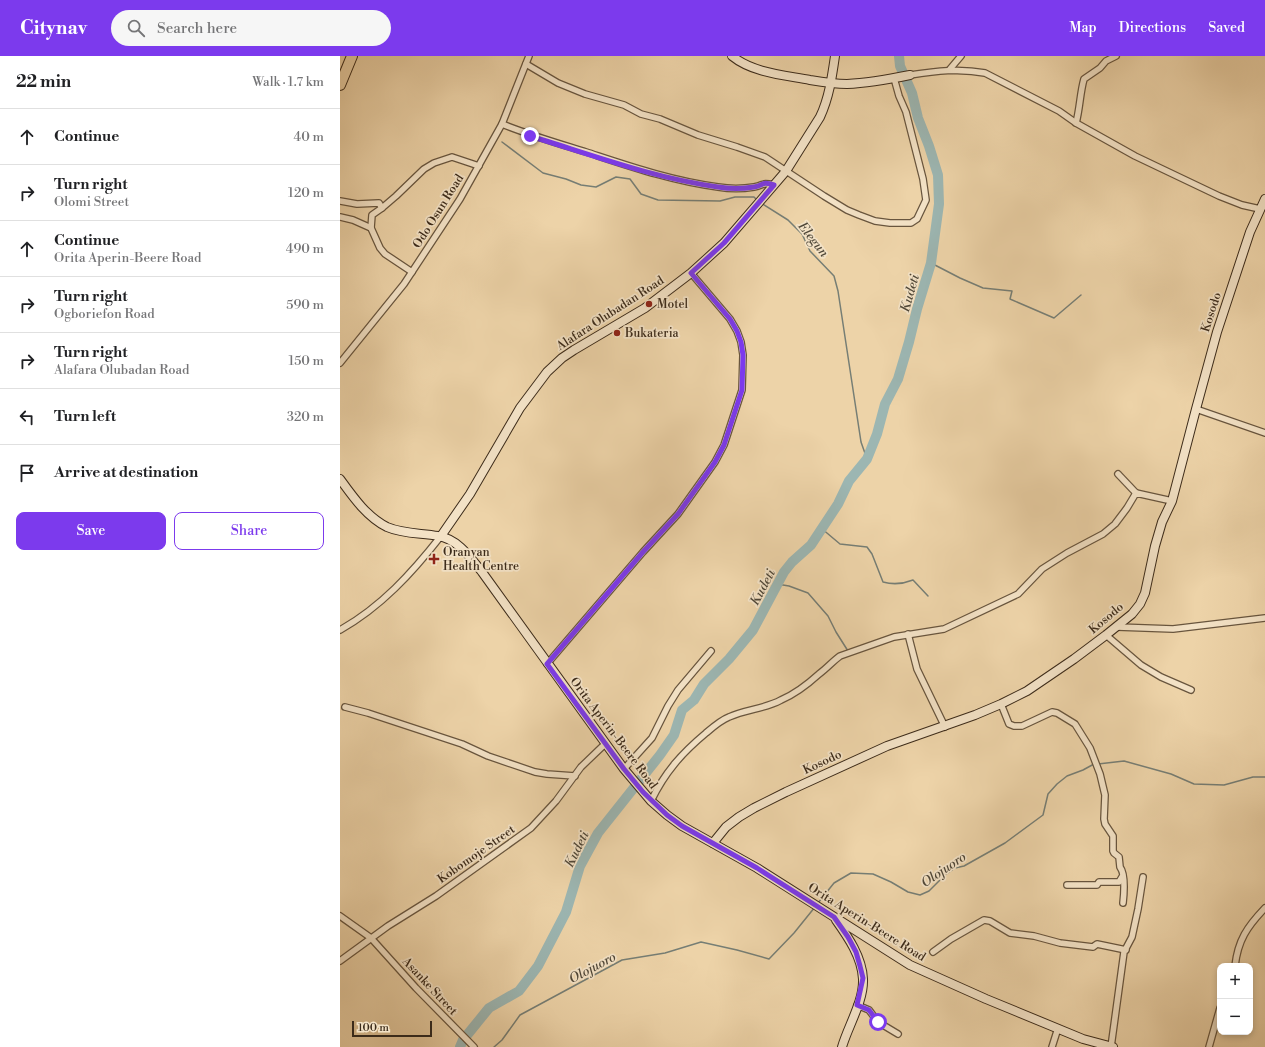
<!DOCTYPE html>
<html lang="en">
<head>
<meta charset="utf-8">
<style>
	body { margin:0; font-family:"Libre Bodoni",serif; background:#f6f6f6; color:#202124 }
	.controls { position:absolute; right:12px; bottom:12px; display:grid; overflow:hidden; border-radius:8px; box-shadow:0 2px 6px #0003 }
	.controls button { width:36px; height:36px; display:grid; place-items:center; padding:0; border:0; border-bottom:1px solid #e0e0e0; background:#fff; color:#202124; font:20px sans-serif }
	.scale { position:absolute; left:12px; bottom:10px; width:80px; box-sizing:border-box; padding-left:4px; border:2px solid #3c2b1a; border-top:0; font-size:11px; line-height:14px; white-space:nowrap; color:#3c2b1a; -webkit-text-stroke:3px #f3e2c6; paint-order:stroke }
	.stop { position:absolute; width:12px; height:12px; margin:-9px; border:3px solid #7c3aed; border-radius:50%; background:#fff }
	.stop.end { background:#7c3aed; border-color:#fff; box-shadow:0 1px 4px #0008 }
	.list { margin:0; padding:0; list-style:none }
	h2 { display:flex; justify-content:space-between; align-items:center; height:52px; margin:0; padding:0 16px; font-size:17px }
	h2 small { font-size:13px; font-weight:400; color:#757577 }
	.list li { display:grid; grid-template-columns:26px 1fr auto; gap:12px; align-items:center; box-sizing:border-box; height:56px; padding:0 16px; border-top:1px solid #e0e0e0 }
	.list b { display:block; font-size:15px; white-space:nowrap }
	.list p { margin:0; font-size:13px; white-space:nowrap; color:#757577 }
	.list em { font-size:13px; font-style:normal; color:#757577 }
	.actions { display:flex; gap:8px; padding:12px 16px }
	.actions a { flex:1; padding:9px 0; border:1px solid #7c3aed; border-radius:8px; text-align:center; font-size:14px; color:#7c3aed }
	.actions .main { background:#7c3aed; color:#fff }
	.icon { flex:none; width:22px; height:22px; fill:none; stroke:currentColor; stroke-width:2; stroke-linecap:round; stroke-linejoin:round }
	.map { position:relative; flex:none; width:925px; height:991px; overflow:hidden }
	header { display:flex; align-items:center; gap:24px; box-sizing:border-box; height:56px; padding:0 20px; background:#7c3aed; color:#fff }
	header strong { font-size:19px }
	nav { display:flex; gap:22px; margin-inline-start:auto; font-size:14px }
	.search { width:280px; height:36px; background:#f6f6f6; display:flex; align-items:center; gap:10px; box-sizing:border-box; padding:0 14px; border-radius:22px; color:#757577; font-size:15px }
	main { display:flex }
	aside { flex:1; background:#fff }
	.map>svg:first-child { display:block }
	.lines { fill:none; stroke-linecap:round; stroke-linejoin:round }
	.stream { stroke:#767e75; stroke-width:1.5 }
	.river { stroke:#9cb6b2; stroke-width:10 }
	.street-casing { stroke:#68553e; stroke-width:8 }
	.secondary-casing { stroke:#3c2b1a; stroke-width:10 }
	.highway-casing { stroke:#3c2b1a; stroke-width:12 }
	.street { stroke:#f3e2c6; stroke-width:5.5 }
	.secondary { stroke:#f3e2c6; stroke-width:8 }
	.highway { stroke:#edd3a8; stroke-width:10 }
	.route { stroke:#7c3aed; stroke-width:5 }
	.poi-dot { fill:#8f2418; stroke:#f3e2c6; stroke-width:1.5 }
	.labels { text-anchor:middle; stroke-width:3.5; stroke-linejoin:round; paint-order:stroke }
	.street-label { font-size:12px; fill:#3c2b1a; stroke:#f3e2c6 }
	.poi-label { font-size:12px; fill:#3c2b1a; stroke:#f3e2c6; text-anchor:start }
	.water-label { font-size:13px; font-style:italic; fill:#4f4738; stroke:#f3e2c6 }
</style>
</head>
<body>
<header>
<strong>Citynav</strong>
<div class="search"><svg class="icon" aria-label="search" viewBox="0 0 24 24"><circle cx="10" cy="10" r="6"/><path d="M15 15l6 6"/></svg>Search here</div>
<nav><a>Map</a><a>Directions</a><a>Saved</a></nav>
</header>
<main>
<aside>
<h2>22 min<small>Walk · 1.7 km</small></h2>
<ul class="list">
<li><svg class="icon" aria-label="ahead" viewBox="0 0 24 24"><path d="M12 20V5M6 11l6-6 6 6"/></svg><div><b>Continue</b></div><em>40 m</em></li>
<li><svg class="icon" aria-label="right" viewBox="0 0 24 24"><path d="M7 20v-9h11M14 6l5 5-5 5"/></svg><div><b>Turn right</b><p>Olomi Street</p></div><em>120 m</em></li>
<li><svg class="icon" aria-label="ahead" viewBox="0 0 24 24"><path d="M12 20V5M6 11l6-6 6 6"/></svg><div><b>Continue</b><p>Orita Aperin-Beere Road</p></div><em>490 m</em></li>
<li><svg class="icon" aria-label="right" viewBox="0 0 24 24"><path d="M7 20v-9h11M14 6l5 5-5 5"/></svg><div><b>Turn right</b><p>Ogboriefon Road</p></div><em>590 m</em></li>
<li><svg class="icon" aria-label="right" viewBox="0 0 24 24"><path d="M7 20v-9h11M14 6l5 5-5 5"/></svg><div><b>Turn right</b><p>Alafara Olubadan Road</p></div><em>150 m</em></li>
<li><svg class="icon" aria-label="left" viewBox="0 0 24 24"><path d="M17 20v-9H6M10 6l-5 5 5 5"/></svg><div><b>Turn left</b></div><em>320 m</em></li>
<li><svg class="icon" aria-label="arrive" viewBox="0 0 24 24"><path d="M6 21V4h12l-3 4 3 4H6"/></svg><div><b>Arrive at destination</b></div></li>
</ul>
<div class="actions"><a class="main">Save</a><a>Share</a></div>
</aside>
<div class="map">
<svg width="925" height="991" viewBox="0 0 925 991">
	<rect width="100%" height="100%" fill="#edd3a8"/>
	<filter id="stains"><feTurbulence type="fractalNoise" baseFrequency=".005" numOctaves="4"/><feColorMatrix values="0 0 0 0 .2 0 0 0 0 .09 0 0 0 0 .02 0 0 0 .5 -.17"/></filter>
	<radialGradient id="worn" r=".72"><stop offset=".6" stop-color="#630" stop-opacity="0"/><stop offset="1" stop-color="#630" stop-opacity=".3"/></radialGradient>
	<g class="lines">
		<g class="stream">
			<polyline points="162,86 203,117 226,123 241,129 256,131 276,121 290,123 301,138 318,144 380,145 395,141 414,141 417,144"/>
			<polyline points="421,147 448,164 462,178 470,195 494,220 498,235 521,386 527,403"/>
			<polyline points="591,207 620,222 643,232 672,235 670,243 714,262 741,239"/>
			<path d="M481 472 500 488 527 491 532 498 543 526C554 529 563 528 573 524L588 540"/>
			<polyline points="437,528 449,530 468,537 488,560 496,576 508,595"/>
			<polyline points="758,708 784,705 831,718 854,728 884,729 913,721 925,721"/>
			<polyline points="478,847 494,827 511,817 533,818 551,826 568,836 580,839 589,835 605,819 615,812 624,810 665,787 703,759 708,738 717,728 727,720 743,714 754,708"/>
			<polyline points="154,991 162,984 180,959 282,904 325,897 361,886 397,894 429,903 454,877 475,851"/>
		</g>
		<polyline class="river" points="120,991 123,984 149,952 179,935 198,910 226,856 240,810 258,777 320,699 334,679 342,654 354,644 364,628 389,603 413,574 444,516 452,506 471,489 498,448 509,425 527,403 537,378 545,348 558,323 569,286 577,253 591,207 599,148 598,119 589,90 578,62 572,37 560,10 559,0"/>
		<defs>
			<g id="street">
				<polyline points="186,8 218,27 245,38 284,49 301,58 320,63 358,79 397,91 425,101 484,140 507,154 519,159 535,165 550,167 571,167 577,163 586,144 583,123 566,56 559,40 554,22"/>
				<polyline points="610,13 621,0"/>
				<path d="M570 19C596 15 620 12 645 17L719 55 736 67 795 100 879 140 902 149 920 153"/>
				<path d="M736 67C740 52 740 37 744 23L760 12 766 5 776 0"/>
				<path d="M162 68C189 79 217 87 246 96 289 110 332 125 378 131 390 133 402 133 414 131 425 129 421 126 434 129"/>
				<polyline points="0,145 17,148 39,147 42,152 56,140 84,113 94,107 112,101 139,110"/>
				<polyline points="0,161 13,164 31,172 40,192 45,198 72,216"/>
				<polyline points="31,172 32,159 42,152"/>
				<polyline points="0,307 64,228 120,143 162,68 189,0"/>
				<polyline points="856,353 925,377"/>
				<polyline points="778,418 796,437"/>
				<polyline points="777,571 833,573 925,562"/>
				<path d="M0 574C41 551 72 517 101 480"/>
				<polyline points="568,578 577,613 605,671"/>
				<polyline points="766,579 801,609 821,621 851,634"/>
				<polyline points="207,608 303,496 338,458 375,406 384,389 402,334 403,299 401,286 397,275 390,263 351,217"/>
				<path d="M661 648 669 668 674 670H682L712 656 717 657 735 668 750 692 760 718 765 739 764 763 765 768 773 780V795L774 797 779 801 780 811C786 819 784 838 783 847"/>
				<polyline points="5,651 28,657 122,688 148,700 195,716 207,718 235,720"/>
				<polyline points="284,713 312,682 328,650 338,634 371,595"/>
				<path d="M311 745C325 716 342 697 366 677 373 671 381 664 389 661 406 653 425 653 441 644 455 638 468 628 479 618 487 612 492 606 500 600L554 581 604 573 678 538 702 513 727 497 763 478 775 468 787 452 796 437 832 445"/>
				<polyline points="727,829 757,829 759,826 779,826 782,821"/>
				<polyline points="0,860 31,882 76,932 134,991"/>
				<polyline points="593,896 611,883 644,864 650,865 670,877 694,880 720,887 753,891 757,888 786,894"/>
				<polyline points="0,905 48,870 96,840 191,772 216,745 241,711 265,688"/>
				<path d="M895 910C898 884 907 871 925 852"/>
				<polyline points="517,949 529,954 538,966 558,978"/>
				<polyline points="712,991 718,972"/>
				<polyline points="771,991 784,896 792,881 798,853 803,821"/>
				<polyline points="869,991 880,952"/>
			</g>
			<g id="secondary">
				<path d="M392 0C413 17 444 19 470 24 482 26 494 28 507 28 528 27 550 23 570 19"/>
				<path d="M0 423C13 441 27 461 47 471 63 478 81 477 98 480 118 483 130 501 142 516L284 713 311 745 327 759 342 770 417 812 570 909 646 943 743 983 773 991"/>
				<path d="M101 480 130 438 180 352 207 316 222 302 234 294 305 252 351 217 384 187 446 115 480 61C489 42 492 21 495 0"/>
				<polyline points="373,787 386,771 399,761 414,752 446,736 547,690 635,659 661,648 687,635 734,603 766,579 792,558 800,548 805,537 815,490 822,466 832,445 856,353 877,276 910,176 925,143"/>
				<path d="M496 864C508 881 522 901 523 923 524 945 508 970 502 991"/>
			</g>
			<polyline id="highway" points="0,29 12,0"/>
		</defs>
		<use href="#street" class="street-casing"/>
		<use href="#secondary" class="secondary-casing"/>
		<use href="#highway" class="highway-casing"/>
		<use href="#street" class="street"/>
		<use href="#secondary" class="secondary"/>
		<use href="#highway" class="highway"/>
	</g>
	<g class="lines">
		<path class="route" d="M190 80C252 99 313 122 378 131 390 133 402 133 414 131 425 129 421 125 434 129L384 187 351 217 390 263 397 275 401 286 403 299 402 334 384 389 375 406 338 458 303 496 207 608 284 713 303 736 327 759 342 770 417 812 494 861 508 881 516 896 520 910 523 922 517 949 529 954 538 966"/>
	</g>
	<g class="poi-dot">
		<circle cx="309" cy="248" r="4"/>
		<circle cx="277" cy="277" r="4"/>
		<path d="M92 497h4v4h4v4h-4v4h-4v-4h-4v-4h4z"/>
	</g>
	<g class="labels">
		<g class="street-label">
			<text transform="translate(98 155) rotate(-58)" y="4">Odo Osun Road</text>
			<text transform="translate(871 256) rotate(-72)" y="4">Kosodo</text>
			<text transform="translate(270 257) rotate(-33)" y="4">Alafara Olubadan Road</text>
			<text transform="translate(766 562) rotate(-40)" y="4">Kosodo</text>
			<text transform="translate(274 677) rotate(53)" y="4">Orita Aperin-Beere Road</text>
			<text transform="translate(482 706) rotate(-25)" y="4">Kosodo</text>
			<text transform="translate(136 798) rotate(-35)" y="4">Kobomoje Street</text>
			<text transform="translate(527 866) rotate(32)" y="4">Orita Aperin-Beere Road</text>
			<text transform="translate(90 930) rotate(47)" y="4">Asanke Street</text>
		</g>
		<g class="poi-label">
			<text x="317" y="252">Motel</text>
			<text x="285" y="281">Bukateria</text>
			<text x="103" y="500">Oranyan<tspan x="103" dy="14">Health Centre</tspan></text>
		</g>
		<g class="water-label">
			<text transform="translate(474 183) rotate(52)" y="5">Elegun</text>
			<text transform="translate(569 237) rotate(-74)" y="5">Kudeti</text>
			<text transform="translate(422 531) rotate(-62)" y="5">Kudeti</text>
			<text transform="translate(236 793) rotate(-64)" y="5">Kudeti</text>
			<text transform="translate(603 813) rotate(-34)" y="5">Olojuoro</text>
			<text transform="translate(252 911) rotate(-28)" y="5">Olojuoro</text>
		</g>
	</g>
	<rect width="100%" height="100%" filter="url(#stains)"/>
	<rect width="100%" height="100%" fill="url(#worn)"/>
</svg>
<div class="controls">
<button>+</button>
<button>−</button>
</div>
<div class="scale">100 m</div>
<div class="stop" style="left:538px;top:966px"></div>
<div class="stop end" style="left:190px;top:80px"></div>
</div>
</main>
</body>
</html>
